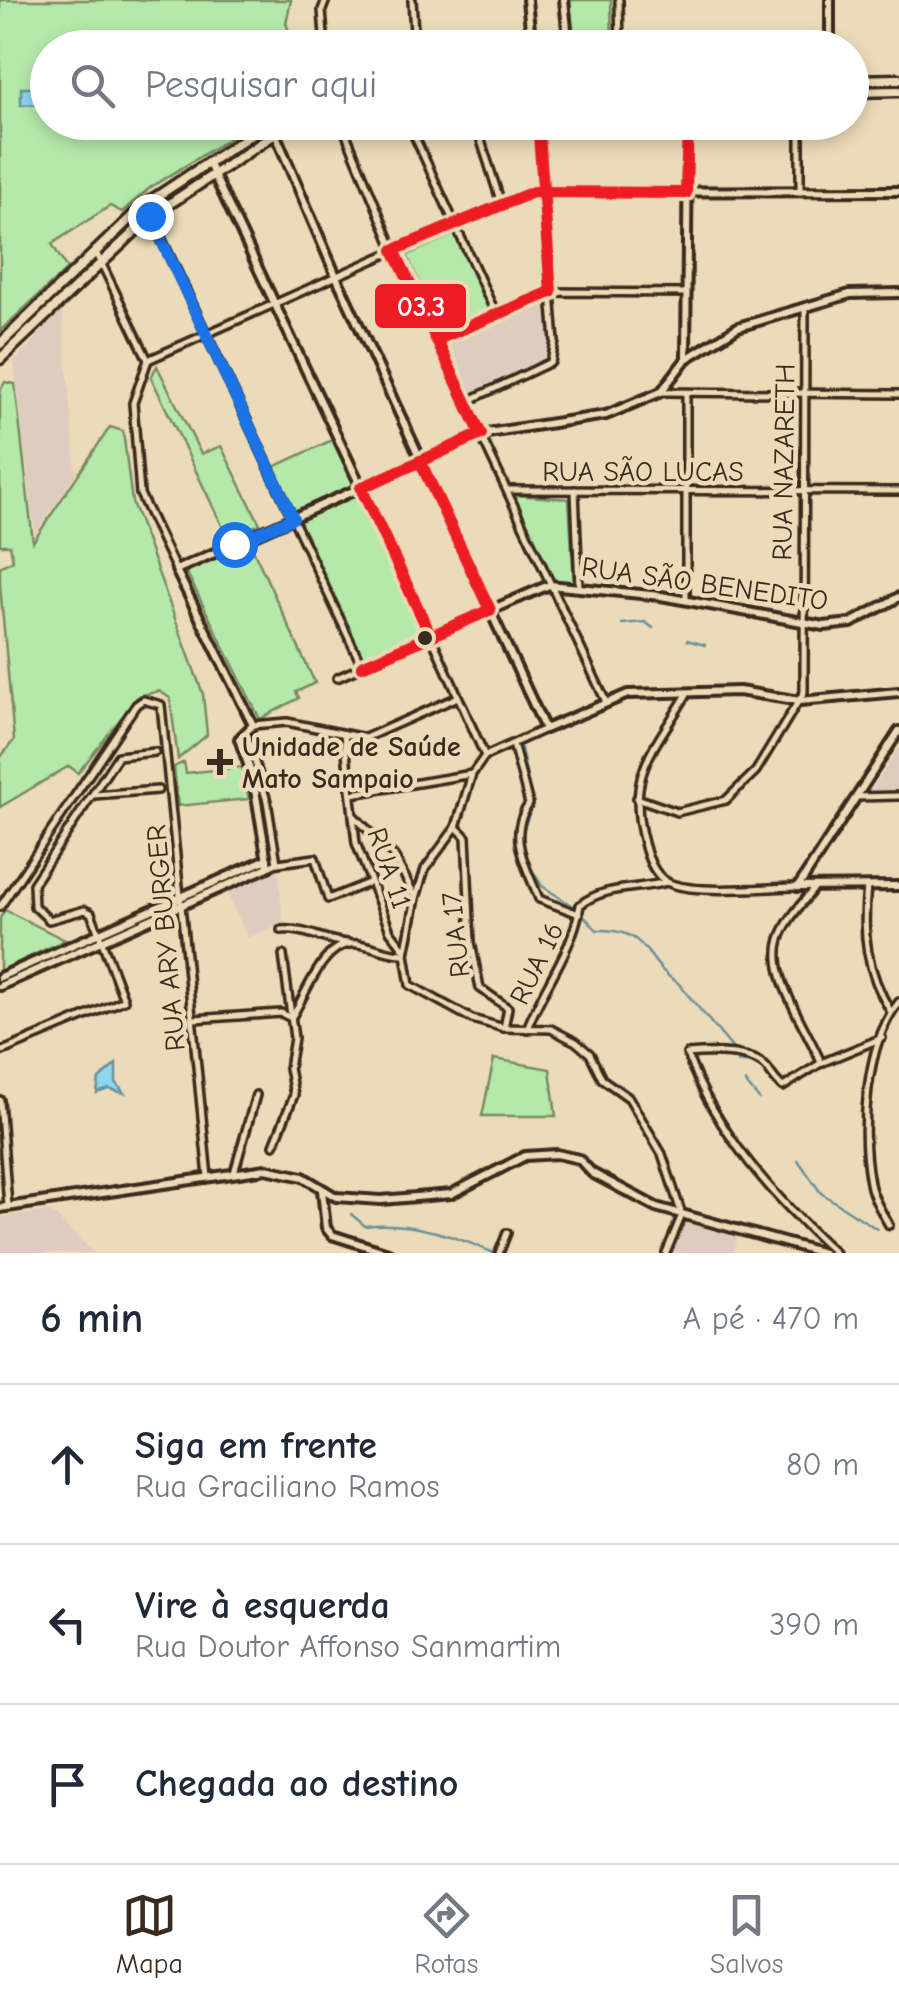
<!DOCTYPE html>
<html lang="pt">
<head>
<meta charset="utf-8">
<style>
	body { margin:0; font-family:"Comic Neue",sans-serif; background:#f6f6f7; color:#1f2937 }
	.stop { position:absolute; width:30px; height:30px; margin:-22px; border:8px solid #1a73e8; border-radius:50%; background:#fff }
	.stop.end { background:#1a73e8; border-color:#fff; box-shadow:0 2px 10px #0008 }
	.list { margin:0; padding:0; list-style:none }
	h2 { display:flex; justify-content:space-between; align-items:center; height:130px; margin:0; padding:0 40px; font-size:42px }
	h2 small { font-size:32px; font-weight:400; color:#747a83 }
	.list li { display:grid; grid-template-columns:65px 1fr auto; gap:30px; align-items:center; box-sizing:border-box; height:160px; padding:0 40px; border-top:2px solid #e0e1e3 }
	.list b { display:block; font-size:38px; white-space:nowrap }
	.list p { margin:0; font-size:32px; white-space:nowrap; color:#747a83 }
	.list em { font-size:32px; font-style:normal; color:#747a83 }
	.icon { flex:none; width:55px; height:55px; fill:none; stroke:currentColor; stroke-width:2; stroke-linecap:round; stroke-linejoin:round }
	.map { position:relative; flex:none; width:899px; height:1253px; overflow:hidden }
	.search { position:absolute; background:#fff; box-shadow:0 5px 15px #0003; left:30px; right:30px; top:30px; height:110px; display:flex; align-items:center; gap:25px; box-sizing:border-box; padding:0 35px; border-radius:55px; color:#747a83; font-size:38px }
	.sheet { height:610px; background:#fff }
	nav { display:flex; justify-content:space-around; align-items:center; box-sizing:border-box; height:140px; border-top:2px solid #e0e1e3; background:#fff; font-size:28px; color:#747a83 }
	nav a { display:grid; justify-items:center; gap:5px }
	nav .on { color:#3b2a1e }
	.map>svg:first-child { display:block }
	.built { fill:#dfccc1 }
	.green { fill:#b5e9aa; stroke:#788a64; stroke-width:2.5 }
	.water { fill:#8dd6ef; stroke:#6c919b; stroke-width:2.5 }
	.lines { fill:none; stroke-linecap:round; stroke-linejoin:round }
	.stream { stroke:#6c919b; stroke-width:2.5 }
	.minor-casing { stroke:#3b2a1e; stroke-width:12 }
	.tertiary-casing { stroke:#3b2a1e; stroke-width:14 }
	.secondary-casing { stroke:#3b2a1e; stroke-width:15 }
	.minor { stroke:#ecdbb8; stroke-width:5 }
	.tertiary { stroke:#ecdbb8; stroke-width:6 }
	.secondary { stroke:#ecdbb8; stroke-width:8 }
	.bus-1-casing { stroke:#ecdbb8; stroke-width:20 }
	.bus-1 { stroke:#ed1c24; stroke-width:12 }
	.route { stroke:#1a73e8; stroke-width:12 }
	.bus-dot { fill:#3b2a1e; stroke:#ecdbb8; stroke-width:4 }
	.labels { text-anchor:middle; stroke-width:9; stroke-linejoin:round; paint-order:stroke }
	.street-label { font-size:28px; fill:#3b2a1e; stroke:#ecdbb8 }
	.poi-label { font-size:28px; font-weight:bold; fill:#3b2a1e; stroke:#ecdbb8; text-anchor:start }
	.line-badge { stroke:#ecdbb8; stroke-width:4 }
	.badge-label { font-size:28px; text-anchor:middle; font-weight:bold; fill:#fff }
</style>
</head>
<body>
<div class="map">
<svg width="899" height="1253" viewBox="0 0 899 1253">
	<rect width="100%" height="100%" fill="#ecdbb8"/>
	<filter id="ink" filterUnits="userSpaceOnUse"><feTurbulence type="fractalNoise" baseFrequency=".01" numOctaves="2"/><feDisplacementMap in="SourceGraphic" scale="20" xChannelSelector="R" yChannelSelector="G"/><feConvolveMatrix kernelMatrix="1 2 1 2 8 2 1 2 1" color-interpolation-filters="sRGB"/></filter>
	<g filter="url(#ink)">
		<g class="built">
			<polygon points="547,299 551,341 547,359 467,398 441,341"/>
			<polygon points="62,310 76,474 35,534 14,362"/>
			<polygon points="899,747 899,790 871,791"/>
			<polygon points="278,866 283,923 248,938 226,892"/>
			<polygon points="50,1211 94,1253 0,1253 0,1217"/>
			<polygon points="684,1219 738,1235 734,1253 671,1253"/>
		</g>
		<g class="green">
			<polygon points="0,0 291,0 286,23 294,47 48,48 48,122 254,123 151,187 122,212 110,206 52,244 67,269 0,331"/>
			<polygon points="570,0 611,0 612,47 574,47"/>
			<polygon points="455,234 490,313 443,335 407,255"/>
			<polygon points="157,366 201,454 221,446 260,524 228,538 151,377"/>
			<polygon points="5,382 15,384 33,542 110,427 123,431 132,502 203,694 207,735 178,759 170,698 159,691 138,696 78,773 69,766 0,807 0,758 14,740 0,585 0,567 13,560 10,545 0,545 0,391"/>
			<polygon points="334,439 424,634 364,662 274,467"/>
			<polygon points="513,495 569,499 574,584 552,583"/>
			<polygon points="250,543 315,683 296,692 299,698 260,719 186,571"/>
			<polygon points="184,762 186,773 242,767 249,799 178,806 174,767"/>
			<polygon points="5,910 65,940 0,971 0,918"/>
			<polygon points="494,1059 550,1069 556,1116 482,1116"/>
		</g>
		<g class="water">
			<polygon points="21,88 47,88 47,104 21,105"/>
			<polygon points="116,1064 116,1082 124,1093 109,1089 97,1093 99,1079"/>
		</g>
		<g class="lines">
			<g class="stream">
				<polyline points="622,624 645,622 653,628"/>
				<polyline points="687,640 705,645"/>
				<polyline points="521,748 532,804 521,838"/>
				<polyline points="526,860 542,886 573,906"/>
				<path d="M583 915 597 930C651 928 644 963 678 983L733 1049"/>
				<polyline points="738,1062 748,1062"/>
				<polyline points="745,1082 759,1099"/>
				<polyline points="798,1160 821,1193 877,1229"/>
				<path d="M351 1214 365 1226C407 1220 456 1236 494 1253"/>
			</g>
			<defs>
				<g id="minor">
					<polyline points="412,0 415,48"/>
					<polyline points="619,0 620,48"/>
					<polyline points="325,48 322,10 326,0"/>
					<polyline points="341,122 394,250 606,702"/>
					<polyline points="408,122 496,314"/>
					<polyline points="475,122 501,203"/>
					<polyline points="800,122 800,192"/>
					<polyline points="151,216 362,666"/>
					<polyline points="95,250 148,360"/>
					<polyline points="439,339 551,292 686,293"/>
					<polyline points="148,360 517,196 543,192 555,342 551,362 466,402"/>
					<polyline points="148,360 133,403 140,494 176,570"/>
					<polyline points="661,392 899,394"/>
					<polyline points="686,394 686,600"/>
					<polyline points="507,490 899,491"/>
					<polyline points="575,490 579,587"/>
					<polyline points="337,678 431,636 485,756"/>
					<path d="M687 694C654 750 625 774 644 843 647 856 654 875 667 882 691 895 768 887 798 887"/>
					<polyline points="253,725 287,722 365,738 458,697"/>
					<polyline points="545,729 485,756 472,774 456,827 425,869 416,898 405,954 410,985 472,1019 504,1028 551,1029 576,1042 590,1054 602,1079 629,1098 662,1154 682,1215 666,1253"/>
					<polyline points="246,733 267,801 277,863 268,867"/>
					<polyline points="344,734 356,843 390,931 404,949"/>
					<path d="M513 744 529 804C506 836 527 867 539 899L579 914"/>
					<polyline points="352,794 472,774"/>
					<polyline points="94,795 158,790"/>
					<polyline points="856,797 899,796"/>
					<polyline points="637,798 677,812 726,800 756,771 804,692 805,307"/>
					<polyline points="353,815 394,856 416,898"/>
					<polyline points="456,827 466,837 471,942 480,988 508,1008 504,1028"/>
					<polyline points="278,863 315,858 328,899 371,882"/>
					<path d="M867 886C862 934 866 971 891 1012"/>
					<path d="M815 887C803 903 786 920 780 939 768 977 807 1027 821 1063"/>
					<polyline points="0,907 136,705 143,700 161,705 208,1177"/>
					<path d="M281 930C306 928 323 941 348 943"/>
					<path d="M194 1019 281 1013 291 1018C305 998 321 946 350 944 367 942 386 955 405 954"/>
					<path d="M527 1029C543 986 573 951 580 905 605 885 637 890 667 882"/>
					<polyline points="0,1052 124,1000 91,913 85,910 49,920 34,906 33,884 118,756 155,752"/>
					<polyline points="0,1100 8,1206"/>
					<polyline points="274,1145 294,1095 289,1068 294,1038 283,955"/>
					<polyline points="234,1173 256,1095"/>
					<path d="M889 1225C882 1212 872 1197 870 1183 860 1131 865 1044 899 1002"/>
					<polyline points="499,1253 507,1233"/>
					<path d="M835 1253C774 1197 716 1133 687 1054 708 1052 752 1050 767 1068 773 1076 775 1081 783 1087L821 1063 882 1038"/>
				</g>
				<g id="tertiary">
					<polyline points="527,0 532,48"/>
					<polyline points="564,0 569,48"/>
					<polyline points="830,0 830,48"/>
					<polyline points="538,122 543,192 899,191"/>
					<polyline points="275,133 336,276 545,729 628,694 739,691 800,701 899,692"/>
					<polyline points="208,162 431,636 549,585 661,596 824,626 851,623 899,597"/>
					<polyline points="686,358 688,122"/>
					<polyline points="798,887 899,731"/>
					<polyline points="798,887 899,886"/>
					<polyline points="0,977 267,859"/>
					<polyline points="0,986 268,867 253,778 239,739 253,725 176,570 481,434 606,415 661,392 686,359 738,327 850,294 899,293"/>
					<polyline points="322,1190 326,1228 332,1235 388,1253"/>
					<polyline points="0,1208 266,1169 303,1177 336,1197 381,1200 451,1194 525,1156 557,1154 579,1159 592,1173 656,1207 823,1253"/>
				</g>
				<g id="secondary">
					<polyline points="830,48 830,45"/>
					<polyline points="852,80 899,79"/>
					<polyline points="852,92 899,91"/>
					<polyline points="0,344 144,205 270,122"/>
					<polyline points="0,359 151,216 293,122"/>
				</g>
			</defs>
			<use href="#minor" class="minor-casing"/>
			<use href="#tertiary" class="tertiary-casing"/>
			<use href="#secondary" class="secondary-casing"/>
			<use href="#minor" class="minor"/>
			<use href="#tertiary" class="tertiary"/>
			<use href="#secondary" class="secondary"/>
			<defs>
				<g id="bus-1">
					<polyline points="438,339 551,292 538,122"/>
					<polyline points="431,636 361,488 481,434 394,250 533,192 686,193 688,122"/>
					<polyline points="362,666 490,610 420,461"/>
				</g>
			</defs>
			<use href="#bus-1" class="bus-1-casing"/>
			<use href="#bus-1" class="bus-1"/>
		</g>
	</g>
	<g class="lines" filter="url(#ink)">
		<polyline class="route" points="150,216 293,518 234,544"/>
	</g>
	<g class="bus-dot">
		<circle cx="425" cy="638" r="9"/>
		<path d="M215 747h10v10h10v10h-10v10h-10v-10h-10v-10h10z"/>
	</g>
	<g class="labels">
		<g class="street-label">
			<text transform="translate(783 462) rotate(-89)" y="10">RUA NAZARETH</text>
			<text x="643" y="481">RUA SÃO LUCAS</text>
			<text transform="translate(705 583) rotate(8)" y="10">RUA SÃO BENEDITO</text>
			<text transform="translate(390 868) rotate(71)" y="10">RUA 11</text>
			<text transform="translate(455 935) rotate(-96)" y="10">RUA 17</text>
			<text transform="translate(165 938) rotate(-95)" y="10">RUA ARY BURGER</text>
			<text transform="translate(536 963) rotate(-64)" y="10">RUA 16</text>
		</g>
		<g class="poi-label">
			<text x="242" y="756">Unidade de Saúde<tspan x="242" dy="32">Mato Sampaio</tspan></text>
		</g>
	</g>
	<rect class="line-badge" x="373" y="282" width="95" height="48" rx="10" fill="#ed1c24"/>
	<g class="badge-label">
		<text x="421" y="316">03.3</text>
	</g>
</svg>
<div class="stop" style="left:234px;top:544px"></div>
<div class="stop end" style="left:150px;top:216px"></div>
<div class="search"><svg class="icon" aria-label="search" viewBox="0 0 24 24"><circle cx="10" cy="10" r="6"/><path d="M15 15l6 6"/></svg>Pesquisar aqui</div>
</div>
<section class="sheet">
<h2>6 min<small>A pé · 470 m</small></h2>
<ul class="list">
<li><svg class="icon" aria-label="ahead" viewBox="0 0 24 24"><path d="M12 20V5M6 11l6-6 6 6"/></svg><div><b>Siga em frente</b><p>Rua Graciliano Ramos</p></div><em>80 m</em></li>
<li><svg class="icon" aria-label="left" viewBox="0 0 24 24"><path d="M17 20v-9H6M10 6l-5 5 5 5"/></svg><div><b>Vire à esquerda</b><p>Rua Doutor Affonso Sanmartim</p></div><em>390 m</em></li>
<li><svg class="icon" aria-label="arrive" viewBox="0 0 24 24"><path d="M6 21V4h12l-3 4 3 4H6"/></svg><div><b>Chegada ao destino</b></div></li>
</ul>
</section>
<nav>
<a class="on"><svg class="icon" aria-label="map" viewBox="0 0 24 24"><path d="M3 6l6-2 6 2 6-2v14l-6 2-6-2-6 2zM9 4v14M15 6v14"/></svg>Mapa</a>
<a><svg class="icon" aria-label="directions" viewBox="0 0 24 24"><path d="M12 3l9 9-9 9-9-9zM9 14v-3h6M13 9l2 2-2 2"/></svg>Rotas</a>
<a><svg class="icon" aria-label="saved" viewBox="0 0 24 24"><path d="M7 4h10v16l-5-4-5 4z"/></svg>Salvos</a>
</nav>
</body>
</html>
